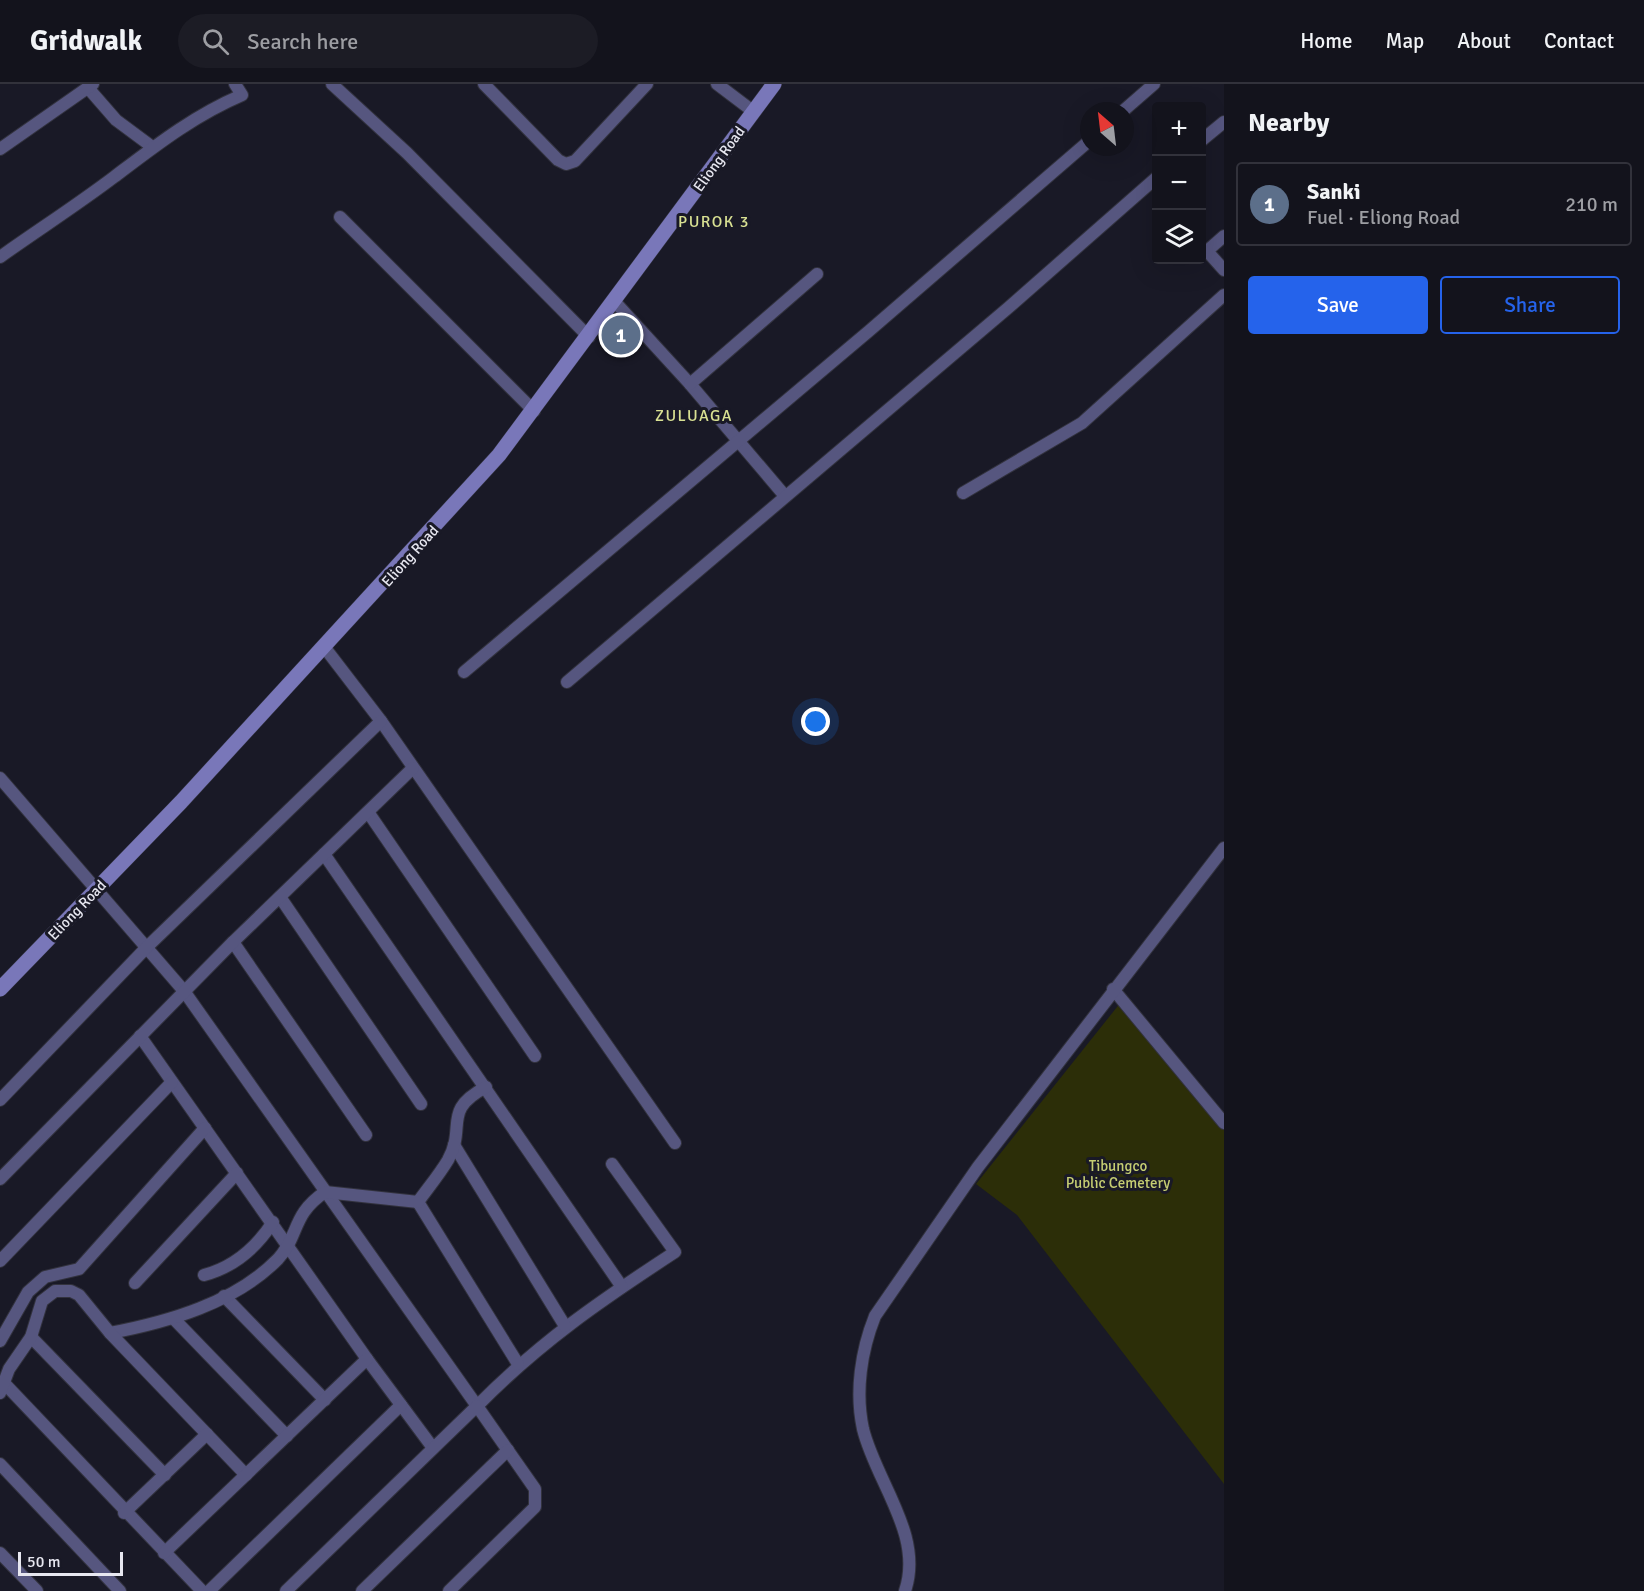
<!DOCTYPE html>
<html lang="en">
<head>
<meta charset="utf-8">
<style>
	body { margin:0; font-family:Signika,sans-serif; background:#1c1c25; color:#f1f3f6 }
	.controls { position:absolute; right:18px; top:18px; display:grid; overflow:hidden; border-radius:6px; box-shadow:0 6px 24px #0002 }
	.controls button { width:54px; height:54px; display:grid; place-items:center; padding:0; border:0; border-bottom:2px solid #32323b; background:#13131c; color:#f1f3f6; font:30px sans-serif }
	.compass { position:absolute; left:1080px; top:18px; width:54px; height:54px; border-radius:50%; background:#13131c; box-shadow:0 6px 24px #0002; rotate:332deg }
	.scale { position:absolute; left:18px; bottom:15px; width:105px; box-sizing:border-box; padding-left:6px; border:3px solid #e7e7f0; border-top:0; font-size:16px; line-height:21px; white-space:nowrap; color:#e7e7f0; -webkit-text-stroke:4px #191926; paint-order:stroke }
	.you { position:absolute; left:816px; top:638px; width:21px; height:21px; margin:-15px; border:4px solid #fff; border-radius:50%; background:#1a73e8; box-shadow:0 0 0 9px #1a73e833 }
	.badge { display:grid; place-items:center; width:39px; height:39px; border-radius:50%; background:#2563eb; color:#fff; font-size:20px; font-weight:700 }
	.pin { position:absolute; translate:-50% -50%; border:3px solid #fff; box-shadow:0 2px 6px #0006 }
	.list { margin:0; padding:0; list-style:none }
	h2 { display:flex; justify-content:space-between; align-items:center; height:78px; margin:0; padding:0 24px; font-size:26px }
	h2 small { font-size:20px; font-weight:400; color:#9d9ea3 }
	.list li { display:grid; grid-template-columns:39px 1fr auto; gap:18px; align-items:center; box-sizing:border-box; height:84px; margin:0 12px 12px; padding:0 12px; border:2px solid #32323b; border-radius:6px }
	.list b { display:block; font-size:22px; white-space:nowrap }
	.list p { margin:0; font-size:20px; white-space:nowrap; color:#9d9ea3 }
	.list em { font-size:20px; font-style:normal; color:#9d9ea3 }
	.actions { display:flex; gap:12px; padding:18px 24px }
	.actions a { flex:1; padding:14px 0; border:2px solid #2563eb; border-radius:6px; text-align:center; font-size:21px; color:#2563eb }
	.actions .main { background:#2563eb; color:#fff }
	.icon { flex:none; width:33px; height:33px; fill:none; stroke:currentColor; stroke-width:2; stroke-linecap:round; stroke-linejoin:round }
	.map { position:relative; flex:none; width:1224px; height:1507px; overflow:hidden }
	header { display:flex; align-items:center; gap:36px; box-sizing:border-box; height:84px; padding:0 30px; background:#13131c; border-bottom:2px solid #32323b }
	header strong { font-size:28px }
	nav { display:flex; gap:33px; margin-inline-start:auto; font-size:21px }
	.search { width:420px; height:54px; background:#1c1c25; display:flex; align-items:center; gap:15px; box-sizing:border-box; padding:0 21px; border-radius:33px; color:#9d9ea3; font-size:22px }
	main { display:flex }
	aside { flex:1; background:#13131c }
	.map>svg:first-child { display:block }
	.green { fill:#2c2e08 }
	.lines { fill:none; stroke-linecap:round; stroke-linejoin:round }
	.street-casing { stroke:#32323e; stroke-width:14 }
	.secondary-casing { stroke:#32323e; stroke-width:16 }
	.street { stroke:#56567f; stroke-width:12 }
	.secondary { stroke:#7977b9; stroke-width:15 }
	.labels { text-anchor:middle; stroke-width:6; stroke-linejoin:round; paint-order:stroke }
	.street-label { font-size:15px; fill:#e7e7f0; stroke:#191926 }
	.park-label { font-size:15px; fill:#c6ce72; stroke:#191926 }
	.neighbourhood-label { font-size:16px; letter-spacing:1.5px; fill:#d9e193; stroke:#191926 }
</style>
</head>
<body>
<header>
<strong>Gridwalk</strong>
<div class="search"><svg class="icon" aria-label="search" viewBox="0 0 24 24"><circle cx="10" cy="10" r="6"/><path d="M15 15l6 6"/></svg>Search here</div>
<nav><a>Home</a><a>Map</a><a>About</a><a>Contact</a></nav>
</header>
<main>
<div class="map">
<svg width="1224" height="1507" viewBox="0 0 1224 1507">
	<rect width="100%" height="100%" fill="#191926"/>
	<polygon class="green" points="1121,918 1224,1044 1224,1400 1017,1131 976,1100"/>
	<g class="lines">
		<defs>
			<g id="street">
				<polyline points="332,0 407,69 589,253"/>
				<polyline points="484,0 558,76 566,80 575,77 647,0"/>
				<polyline points="717,0 754,28"/>
				<polyline points="89,5 116,36 151,62"/>
				<polyline points="1123,27 1154,0"/>
				<polyline points="1202,56 1224,38"/>
				<polyline points="0,65 93,0"/>
				<polyline points="340,133 534,327"/>
				<polyline points="1224,152 1207,167 1224,186"/>
				<path d="M0 173C38 146 77 121 114 93 155 62 193 32 242 11L235 0"/>
				<polyline points="615,218 690,300 785,412"/>
				<polyline points="690,300 817,190"/>
				<polyline points="963,409 1082,339 1224,211"/>
				<polyline points="325,564 381,637 675,1059"/>
				<polyline points="464,588 869,247 1089,57"/>
				<polyline points="567,598 1008,224 1156,94"/>
				<path d="M0 694 184 907 477 1322C540 1258 600 1217 675 1168L612 1080"/>
				<polyline points="368,728 535,972"/>
				<polyline points="324,770 622,1203"/>
				<polyline points="280,813 421,1020"/>
				<polyline points="233,858 366,1051"/>
				<polyline points="1113,905 1224,1039"/>
				<polyline points="140,952 367,1275 433,1364"/>
				<polyline points="0,1016 147,863 381,637"/>
				<polyline points="454,1061 565,1242"/>
				<polyline points="0,1095 233,858 413,684"/>
				<polyline points="418,1118 518,1280"/>
				<polyline points="0,1177 172,998"/>
				<path d="M204 1191C234 1183 256 1164 273 1138"/>
				<polyline points="135,1199 237,1089"/>
				<polyline points="224,1212 325,1316"/>
				<polyline points="173,1234 287,1352"/>
				<path d="M110 1249C168 1238 235 1219 278 1175 300 1151 291 1131 325 1108L418 1118C428 1104 439 1091 448 1076 467 1042 441 1027 486 1003"/>
				<polyline points="31,1253 165,1391"/>
				<polyline points="0,1257 28,1208 45,1193 79,1185 205,1044"/>
				<polyline points="4,1299 202,1507"/>
				<polyline points="0,1309 9,1285 31,1253 42,1217 55,1207 71,1207 79,1211 110,1249 246,1391"/>
				<polyline points="0,1380 120,1507"/>
				<polyline points="124,1429 207,1350"/>
				<polyline points="0,1469 37,1507"/>
				<polyline points="164,1469 367,1275"/>
				<polyline points="209,1507 401,1321"/>
				<polyline points="286,1507 477,1322 535,1405 535,1423 449,1507"/>
				<polyline points="362,1507 508,1366"/>
				<path d="M905 1507C924 1451 876 1398 863 1345 855 1308 861 1267 875 1232L978 1083 1224 764"/>
			</g>
			<polyline id="secondary" points="0,905 181,718 499,371 774,0"/>
		</defs>
		<use href="#street" class="street-casing"/>
		<use href="#secondary" class="secondary-casing"/>
		<use href="#street" class="street"/>
		<use href="#secondary" class="secondary"/>
	</g>
	<g class="labels">
		<g class="street-label">
			<text transform="translate(719 75) rotate(-54)" y="5">Eliong Road</text>
			<text transform="translate(410 472) rotate(-48)" y="5">Eliong Road</text>
			<text transform="translate(77 826) rotate(-46)" y="5">Eliong Road</text>
		</g>
		<g class="park-label">
			<text x="1118" y="1087">Tibungco<tspan x="1118" dy="17">Public Cemetery</tspan></text>
		</g>
		<g class="neighbourhood-label">
			<text x="714" y="143">PUROK 3</text>
			<text x="694" y="337">ZULUAGA</text>
		</g>
	</g>
</svg>
<div class="controls">
<button>+</button>
<button>−</button>
<button><svg class="icon" aria-label="layers" viewBox="0 0 24 24"><path d="M12 4l9 5-9 5-9-5zM3 14l9 5 9-5"/></svg></button>
</div>
<svg class="compass" viewBox="-18 -18 36 36"><path d="M0-13l5 13h-10z" fill="#e53935"/><path d="M0 13l5-13h-10z" fill="#9d9ea3"/></svg>
<div class="scale">50 m</div>
<div class="you"></div>
<div class="pin badge" style="left:621px;top:251px;background:#5c6f8a">1</div>
</div>
<aside>
<h2>Nearby<small></small></h2>
<ul class="list">
<li><span class="badge" style="background:#5c6f8a">1</span><div><b>Sanki</b><p>Fuel · Eliong Road</p></div><em>210 m</em></li>
</ul>
<div class="actions"><a class="main">Save</a><a>Share</a></div>
</aside>
</main>
</body>
</html>
